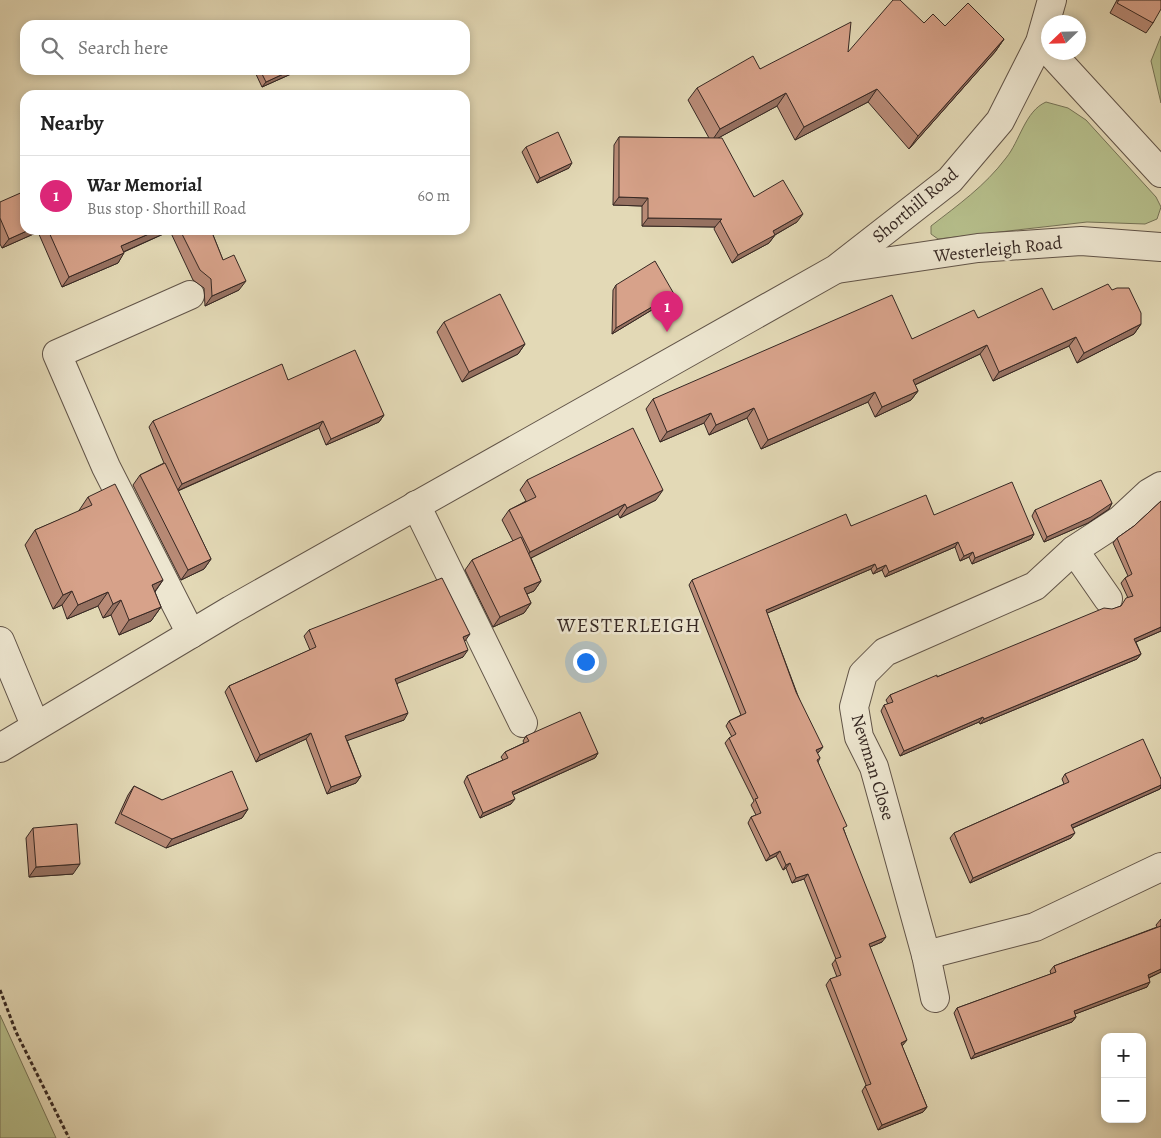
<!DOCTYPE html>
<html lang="en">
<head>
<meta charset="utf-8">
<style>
	body { margin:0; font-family:Alegreya,serif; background:#f6f6f6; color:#222 }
	.controls { position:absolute; right:15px; bottom:15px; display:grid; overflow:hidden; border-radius:10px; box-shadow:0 2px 8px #0003 }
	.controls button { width:45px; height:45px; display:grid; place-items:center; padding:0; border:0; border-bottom:1px solid #e0e0e0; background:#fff; color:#222; font:25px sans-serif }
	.compass { position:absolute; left:1041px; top:15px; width:45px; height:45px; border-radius:50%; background:#fff; box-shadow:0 2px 8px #0003; rotate:247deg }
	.you { position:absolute; left:585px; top:661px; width:18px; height:18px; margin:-12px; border:4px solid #fff; border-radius:50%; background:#1a73e8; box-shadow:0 0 0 8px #1a73e833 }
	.badge { display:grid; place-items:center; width:32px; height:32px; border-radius:50%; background:#db2777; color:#fff; font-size:16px; font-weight:700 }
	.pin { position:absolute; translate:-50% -41px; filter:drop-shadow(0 1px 2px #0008) }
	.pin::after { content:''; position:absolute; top:26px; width:18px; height:15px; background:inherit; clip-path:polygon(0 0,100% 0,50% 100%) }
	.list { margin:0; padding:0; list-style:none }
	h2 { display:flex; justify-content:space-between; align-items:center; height:65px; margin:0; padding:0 20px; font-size:21px }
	h2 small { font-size:16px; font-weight:400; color:#767676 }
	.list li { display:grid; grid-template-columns:32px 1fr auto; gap:15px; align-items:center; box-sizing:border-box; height:80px; padding:0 20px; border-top:1px solid #e0e0e0 }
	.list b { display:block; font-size:19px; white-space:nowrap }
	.list p { margin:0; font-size:16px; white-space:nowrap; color:#767676 }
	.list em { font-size:16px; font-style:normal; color:#767676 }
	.icon { flex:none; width:28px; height:28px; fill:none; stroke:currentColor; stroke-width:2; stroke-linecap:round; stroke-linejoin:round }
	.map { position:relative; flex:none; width:1161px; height:1138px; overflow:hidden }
	.search { position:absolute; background:#fff; box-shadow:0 2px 8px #0003; left:20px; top:20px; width:450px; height:55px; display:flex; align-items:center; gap:12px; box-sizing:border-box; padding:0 18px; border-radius:15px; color:#767676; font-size:19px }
	.panel { position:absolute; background:#fff; box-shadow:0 2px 8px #0003; left:20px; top:90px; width:450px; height:145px; border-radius:15px }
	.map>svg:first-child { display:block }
	.green { fill:#b6bf8c; stroke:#767458 }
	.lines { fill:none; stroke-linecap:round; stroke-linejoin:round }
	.minor-casing { stroke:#615448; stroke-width:30 }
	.path { stroke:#362823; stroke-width:3; stroke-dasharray:4 2.5; stroke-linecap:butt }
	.minor { stroke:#ede6d0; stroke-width:28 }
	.wall { fill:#b98b77; stroke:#362823 }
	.shaded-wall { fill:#967161; stroke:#362823 }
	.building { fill:#d7a28a; stroke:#362823 }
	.labels { text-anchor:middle; stroke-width:5; stroke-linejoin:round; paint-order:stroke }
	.street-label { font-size:18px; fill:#362823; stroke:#ede6d0 }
	.quarter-label { font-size:20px; letter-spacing:1px; fill:#362823; stroke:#ede6d0 }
</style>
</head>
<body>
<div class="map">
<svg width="1161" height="1138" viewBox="0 0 1161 1138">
	<rect width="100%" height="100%" fill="#e3d9b6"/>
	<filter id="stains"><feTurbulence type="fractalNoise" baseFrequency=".004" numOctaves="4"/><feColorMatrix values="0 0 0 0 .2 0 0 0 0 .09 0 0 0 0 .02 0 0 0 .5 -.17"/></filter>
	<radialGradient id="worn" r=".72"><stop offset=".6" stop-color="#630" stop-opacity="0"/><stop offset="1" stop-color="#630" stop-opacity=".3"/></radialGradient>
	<g class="green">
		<polygon points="1161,36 1161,103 1151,61"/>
		<path d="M1046 102 1068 108 1086 120 1156 197 1161 207 1157 219 1145 224 1087 222 938 239 931 234V226C958 205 985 186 1006 158 1020 141 1025 111 1046 102Z"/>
		<polygon points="0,1015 56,1138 0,1138"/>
	</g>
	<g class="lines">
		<defs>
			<g id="minor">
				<polyline points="1050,52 1161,173"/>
				<polyline points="837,269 978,248 1081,241 1161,247"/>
				<polyline points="190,295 57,354 106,467 191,634"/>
				<polyline points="416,505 523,723"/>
				<polyline points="1074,550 1108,599"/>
				<polyline points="0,641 35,725"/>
				<polyline points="0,748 231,610 836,269 950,180 1000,121 1040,42 1052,0"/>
				<polyline points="926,955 1035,927 1161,867"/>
				<polyline points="935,998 926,955 874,767 859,737 854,707 863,674 885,652 1035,586 1074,550 1120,520 1149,493 1161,486"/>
			</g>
		</defs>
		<use href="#minor" class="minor-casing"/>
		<polyline class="path" points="0,990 16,1032 69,1138"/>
		<use href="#minor" class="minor"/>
	</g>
	<g class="wall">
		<polygon points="1117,0 1161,0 1153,23 1146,33 1110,13"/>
		<polygon points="924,23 945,26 1004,39 995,52 909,149 868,102 795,140 777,106 718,138 754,197 797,222 775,235 769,243 732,263 714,229 715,227 642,226 642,206 613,205 614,145 619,137 709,138 688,100 697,88 760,69 848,52"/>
		<polygon points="254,70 293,70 291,74 262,87"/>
		<polygon points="526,147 569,168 537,183 522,152"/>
		<polygon points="0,202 25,230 211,230 223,260 239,290 205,306 204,288 193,280 170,231 124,252 118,263 62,287 38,232 2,248 0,244"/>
		<polygon points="296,230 307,230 298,234"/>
		<polygon points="616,285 674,294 670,299 612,334 613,290"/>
		<polygon points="1112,290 1141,324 1134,334 1077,363 1069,346 993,381 980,354 915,385 918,391 911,400 875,417 868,402 761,449 747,418 709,435 704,423 660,442 646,409 653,399 912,339 978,318 1053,310"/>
		<polygon points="444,322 525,344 518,354 462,382 437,332"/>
		<polygon points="288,380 384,415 379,422 326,445 319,428 178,491 211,559 204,569 181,580 133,485 140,475 164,463 149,427 153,421"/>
		<polygon points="527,480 656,500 620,518 618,514 531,558 541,581 534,591 527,594 531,603 524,613 493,627 465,570 472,560 513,541 502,520 509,510 526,501 520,490"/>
		<polygon points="88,497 163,580 155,592 161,607 151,621 119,635 111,615 103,618 98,606 67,619 62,605 53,609 25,545 35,530 78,512"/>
		<polygon points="1161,501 1161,631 1136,642 1141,654 1137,659 980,724 979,722 900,756 881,711 884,705 888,704 886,700 890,695 1121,606 1128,598 1121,583 1125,578 1128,576 1113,543 1117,538 1134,526"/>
		<polygon points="1112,503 1109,509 1088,523 1044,542 1032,516 1035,510"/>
		<polygon points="934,515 1034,534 1031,539 972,564 969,557 960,561 955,547 885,577 882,570 873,574 871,569 767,613 819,752 817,753 820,758 818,762 844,830 882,942 870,947 903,1045 902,1046 927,1107 923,1112 878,1130 862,1091 866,1085 826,985 830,979 837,977 832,964 836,959 804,879 792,883 786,868 783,870 776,856 766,861 748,823 751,817 756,815 751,805 754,801 725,743 729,738 732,737 726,726 729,721 741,715 689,585 692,580 851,526"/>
		<polygon points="309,630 465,641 464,641 463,657 397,683 404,720 347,740 361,776 356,783 327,794 306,739 256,762 225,692 229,686 310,650 304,636"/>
		<polygon points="526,736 598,753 595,758 513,795 511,804 480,818 464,782 467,776 503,760 501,757 505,752 524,743 523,741"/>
		<polygon points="1065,774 1161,779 1161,787 1160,789 1073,828 1071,838 970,883 950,838 954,833 1064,784 1062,779"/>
		<polygon points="134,786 162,800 248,809 242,818 166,848 115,823 128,795"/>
		<polygon points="33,828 73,874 29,877 26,838"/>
		<polygon points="1161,919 1161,972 1149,978 1147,987 1075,1014 1076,1017 1072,1022 971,1059 954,1013 957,1008 1051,974 1050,971 1054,966 1157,927 1156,925"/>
	</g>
	<g class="shaded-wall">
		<polygon points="1004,39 995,52 909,149 918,136"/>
		<polygon points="292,70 293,70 291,74 262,87 266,82"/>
		<polygon points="877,89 868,102 795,140 804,127"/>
		<polygon points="786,93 777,106 711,142 720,129"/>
		<polygon points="572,163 569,168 537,183 540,178"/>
		<polygon points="619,197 648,198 642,206 613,205"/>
		<polygon points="803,214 797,222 771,237 775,235 769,243 732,263 738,255 773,231"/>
		<polygon points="648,218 722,219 720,221 715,227 642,226"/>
		<polygon points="29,230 40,230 38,232 2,248 9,239"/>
		<polygon points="158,230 171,230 170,231 114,256 121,246"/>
		<polygon points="300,230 307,230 298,234"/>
		<polygon points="124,253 118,263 62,287 69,277"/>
		<polygon points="246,281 239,290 205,306 212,296"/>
		<polygon points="674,294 670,299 612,334 616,328"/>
		<polygon points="1141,324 1134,334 1077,363 1084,353"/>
		<polygon points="1076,337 1069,346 993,381 999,372"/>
		<polygon points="525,344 518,354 462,382 469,372"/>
		<polygon points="987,345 980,354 906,389 913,380"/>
		<polygon points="918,391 911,400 875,417 882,407"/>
		<polygon points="875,392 868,402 761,449 768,440"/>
		<polygon points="754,408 747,418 709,435 716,425"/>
		<polygon points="711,413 704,423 660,442 667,432"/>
		<polygon points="384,415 379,422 326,445 331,439"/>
		<polygon points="323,421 319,428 177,491 182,484"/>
		<polygon points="663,490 656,500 620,518 627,508"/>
		<polygon points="1112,503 1109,509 1088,523 1044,542 1047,537"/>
		<polygon points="625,504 618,514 523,562 530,552"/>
		<polygon points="1034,534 1031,539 972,564 975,558"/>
		<polygon points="958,542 955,547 885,577 889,572"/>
		<polygon points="973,552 969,557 960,561 964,556"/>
		<polygon points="211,559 204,569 181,580 188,570"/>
		<polygon points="875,564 871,569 763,615 766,610"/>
		<polygon points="886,565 882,570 873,574 877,569"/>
		<polygon points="163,580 153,594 152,585"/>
		<polygon points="541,581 534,591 517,598 524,588"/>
		<polygon points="72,591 62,605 53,609 63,595"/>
		<polygon points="108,592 98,606 67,619 78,605"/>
		<polygon points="121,600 111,615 103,618 113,604"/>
		<polygon points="531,603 524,613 493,627 500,617"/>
		<polygon points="161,607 151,621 119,635 129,620"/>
		<polygon points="1161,627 1161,631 1131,644 1134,639"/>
		<polygon points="470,634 465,641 458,644 463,637"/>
		<polygon points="468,650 463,657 391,686 395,679"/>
		<polygon points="1141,654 1137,659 980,724 984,719"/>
		<polygon points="408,713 404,720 341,743 345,736"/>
		<polygon points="983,717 979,722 900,756 904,751"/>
		<polygon points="311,733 306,739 256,762 260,755"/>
		<polygon points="823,747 819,752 812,755 816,750"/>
		<polygon points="598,753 595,758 508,797 512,792"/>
		<polygon points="361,776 356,783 327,794 331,787"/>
		<polygon points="1161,785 1161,787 1160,789 1068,830 1071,825"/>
		<polygon points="515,799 511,804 480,818 483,813"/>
		<polygon points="248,809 242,818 166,848 172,839"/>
		<polygon points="1075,833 1071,838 970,883 973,878"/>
		<polygon points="780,851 776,856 766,861 770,856"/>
		<polygon points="790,863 786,868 783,870 786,865"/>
		<polygon points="80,864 73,874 29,877 36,867"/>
		<polygon points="808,874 804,879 792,883 796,878"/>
		<polygon points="886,937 882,942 865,949 869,944"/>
		<polygon points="1161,969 1161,972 1144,980 1148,975"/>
		<polygon points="1150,982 1147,987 1070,1016 1074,1011"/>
		<polygon points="1076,1017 1072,1022 971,1059 975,1054"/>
		<polygon points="907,1040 903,1045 897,1048 901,1043"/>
		<polygon points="927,1107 923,1112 878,1130 882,1125"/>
	</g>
	<g class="building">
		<polygon points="893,0 900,0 924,23 933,14 945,26 968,3 1004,39 918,136 877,89 804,127 786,93 720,129 697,88 753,56 760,69 851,22 848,52"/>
		<polygon points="1119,0 1161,0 1161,9 1153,23 1117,3"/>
		<polygon points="260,70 292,70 266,82"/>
		<polygon points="558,132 572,163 540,178 526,147"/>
		<polygon points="619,137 722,138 754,197 783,180 803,214 773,231 775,235 738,255 720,221 722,219 648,218 648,198 619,197"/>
		<polygon points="25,191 25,230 29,230 9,239 0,218 0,202"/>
		<polygon points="48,230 158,230 121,246 124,253 69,277"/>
		<polygon points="180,230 211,230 223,260 234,255 246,281 212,296 211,279 200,270"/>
		<polygon points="655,261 674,294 616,328 616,285"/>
		<polygon points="1108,284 1112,290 1117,288 1129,288 1141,313 1141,324 1084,353 1076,337 999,372 987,345 913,380 918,391 882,407 875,392 768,440 754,408 716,425 711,413 667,432 653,399 892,295 912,339 974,310 978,318 1042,288 1053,310"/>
		<polygon points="500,294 525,344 469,372 444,322"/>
		<polygon points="355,350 384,415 331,439 323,421 182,484 153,421 282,364 288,380"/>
		<polygon points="633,428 663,490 627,508 625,504 530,552 509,510 536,497 527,480"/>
		<polygon points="165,463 211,559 188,570 140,475"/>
		<polygon points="1101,480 1112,503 1091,517 1047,537 1035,510"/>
		<polygon points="1012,482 1034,534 975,558 973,552 964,556 958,542 889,572 886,565 877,569 875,564 766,610 796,692 823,747 816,750 820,758 817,760 847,826 843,828 886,937 869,944 907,1040 901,1043 927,1107 882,1125 865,1086 871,1084 830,979 841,975 835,959 841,957 808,874 796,878 790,863 786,865 780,851 770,856 751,817 761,813 755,799 758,798 729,738 736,734 729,721 746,713 692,580 846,514 851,526 926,495 934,515"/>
		<polygon points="115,484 163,580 152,585 161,607 129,620 121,600 113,604 108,592 78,605 72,591 63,595 35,530 92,505 88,497"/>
		<polygon points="1161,501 1161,627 1134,639 1141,654 984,719 983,717 904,751 884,705 893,702 890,695 937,675 937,677 1104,608 1112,609 1121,606 1126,598 1133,596 1125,578 1132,574 1117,538 1134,526"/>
		<polygon points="521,537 541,581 524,588 531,603 500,617 472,560"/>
		<polygon points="442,578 470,634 463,637 468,650 395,679 408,713 345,736 361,776 331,787 311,733 260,755 229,686 316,647 309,630"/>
		<polygon points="580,712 598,753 512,792 515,799 483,813 467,776 508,758 505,752 529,741 526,736"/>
		<polygon points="1143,739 1161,779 1161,785 1071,825 1075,833 973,878 954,833 1069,782 1065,774"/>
		<polygon points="232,771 248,809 172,839 121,814 134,786 162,800"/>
		<polygon points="77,824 80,864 36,867 33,828"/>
		<polygon points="1161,926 1161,969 1148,975 1150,982 1074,1011 1076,1017 975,1054 957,1008 1056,972 1054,966"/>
	</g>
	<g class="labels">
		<g class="street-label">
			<text transform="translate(915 205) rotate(-40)" y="6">Shorthill Road</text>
			<text transform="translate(998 249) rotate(-6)" y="6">Westerleigh Road</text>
			<text transform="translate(873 767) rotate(73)" y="6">Newman Close</text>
		</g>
		<g class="quarter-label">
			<text x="629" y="632">WESTERLEIGH</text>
		</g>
	</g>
	<rect width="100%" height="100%" filter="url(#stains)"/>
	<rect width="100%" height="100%" fill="url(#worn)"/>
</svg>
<div class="controls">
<button>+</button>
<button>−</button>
</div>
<svg class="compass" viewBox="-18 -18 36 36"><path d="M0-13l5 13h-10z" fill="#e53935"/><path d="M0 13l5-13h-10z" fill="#767676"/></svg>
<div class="you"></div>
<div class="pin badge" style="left:667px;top:332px">1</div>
<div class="search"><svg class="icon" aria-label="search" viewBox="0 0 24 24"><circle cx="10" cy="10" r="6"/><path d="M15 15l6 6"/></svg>Search here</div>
<section class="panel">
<h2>Nearby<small></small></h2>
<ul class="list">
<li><span class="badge">1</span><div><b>War Memorial</b><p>Bus stop · Shorthill Road</p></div><em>60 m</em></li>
</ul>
</section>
</div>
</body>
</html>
